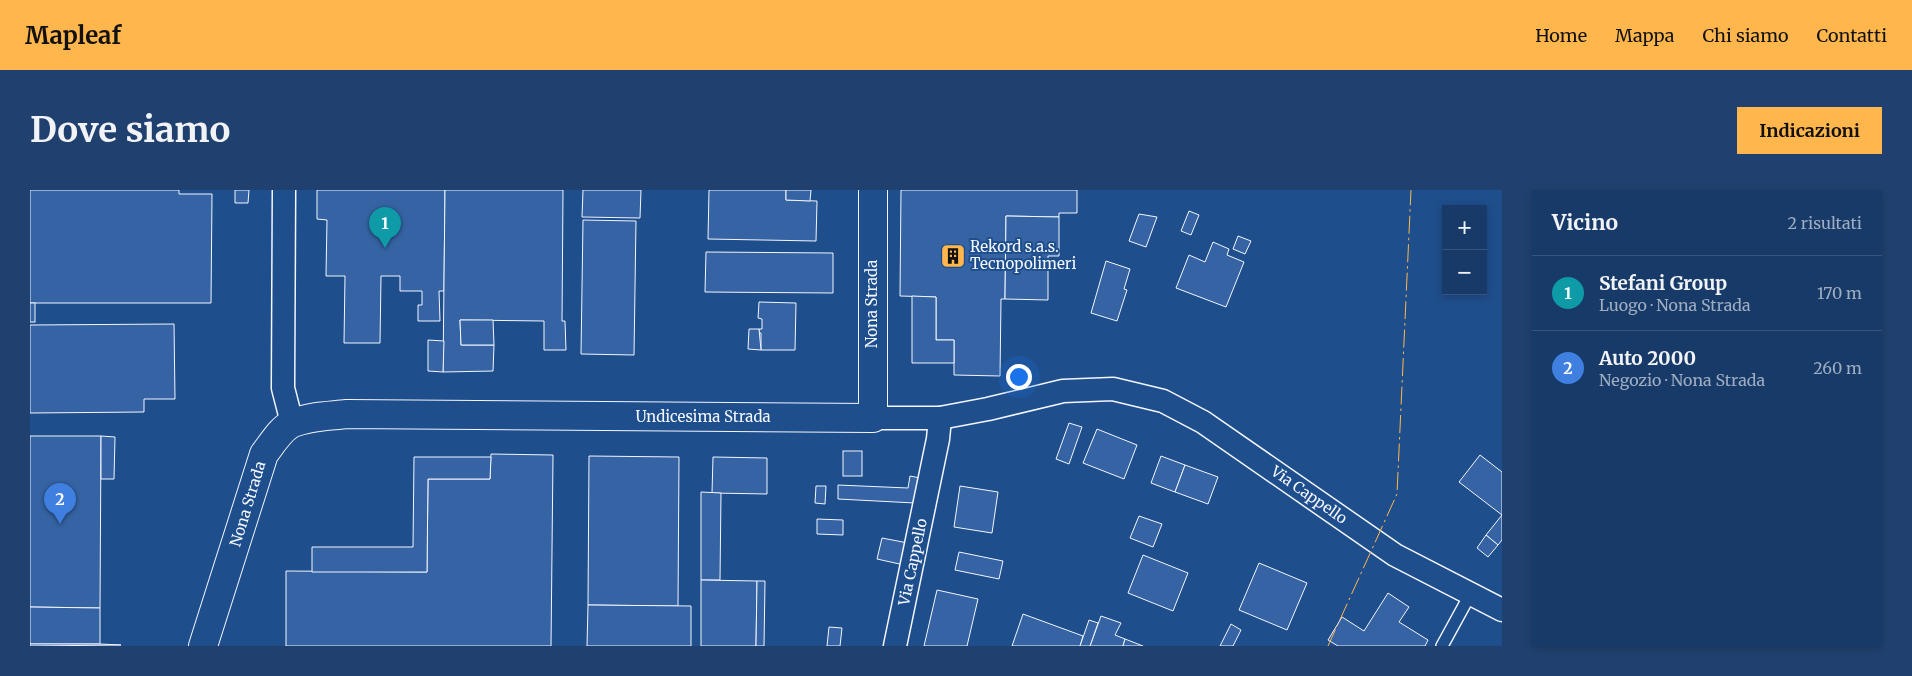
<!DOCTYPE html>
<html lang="it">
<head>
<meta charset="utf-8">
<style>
	body { margin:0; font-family:Merriweather,serif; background:#20416f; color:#f1f3f6 }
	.controls { position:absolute; right:15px; top:15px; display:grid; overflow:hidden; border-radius:0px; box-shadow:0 2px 8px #0003 }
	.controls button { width:45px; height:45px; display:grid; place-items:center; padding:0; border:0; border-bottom:1px solid #36547d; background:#173a69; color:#f1f3f6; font:25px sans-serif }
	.you { position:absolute; left:988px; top:186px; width:18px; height:18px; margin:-12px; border:4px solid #fff; border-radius:50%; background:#1a73e8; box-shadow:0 0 0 8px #1a73e833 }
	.badge { display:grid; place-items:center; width:32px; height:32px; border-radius:50%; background:#ffb74d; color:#fff; font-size:16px; font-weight:700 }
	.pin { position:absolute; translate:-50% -41px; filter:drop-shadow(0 1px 2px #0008) }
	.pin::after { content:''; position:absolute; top:26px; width:18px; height:15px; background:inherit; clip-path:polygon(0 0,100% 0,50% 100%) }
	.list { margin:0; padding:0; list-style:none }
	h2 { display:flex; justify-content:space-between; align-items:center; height:65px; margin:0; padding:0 20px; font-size:21px }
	h2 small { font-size:16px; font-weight:400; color:#9eadc0 }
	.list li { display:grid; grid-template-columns:32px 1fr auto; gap:15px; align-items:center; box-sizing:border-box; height:75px; padding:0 20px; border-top:1px solid #36547d }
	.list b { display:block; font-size:19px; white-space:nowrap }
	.list p { margin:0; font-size:16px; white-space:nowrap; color:#9eadc0 }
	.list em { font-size:16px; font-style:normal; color:#9eadc0 }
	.map { position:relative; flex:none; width:1472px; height:456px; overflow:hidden; border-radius:0px }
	header { display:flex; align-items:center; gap:30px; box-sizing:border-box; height:70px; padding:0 25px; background:#ffb74d; color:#111 }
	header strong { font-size:24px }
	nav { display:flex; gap:28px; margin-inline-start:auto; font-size:18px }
	.intro { display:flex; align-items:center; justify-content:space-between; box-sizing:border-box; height:120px; padding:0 30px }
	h1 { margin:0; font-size:35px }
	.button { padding:12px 22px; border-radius:0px; background:#ffb74d; color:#111; font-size:18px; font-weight:700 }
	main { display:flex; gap:30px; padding:0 30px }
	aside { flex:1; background:#173a69; border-radius:0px; box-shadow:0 2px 8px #0003 }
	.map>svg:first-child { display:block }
	.building { fill:#3563a3; stroke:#f2f6ff }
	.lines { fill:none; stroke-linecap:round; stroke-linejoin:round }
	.service-casing { stroke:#f2f6ff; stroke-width:14 }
	.minor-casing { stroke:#f2f6ff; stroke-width:25 }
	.tertiary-casing { stroke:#f2f6ff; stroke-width:30 }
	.service { stroke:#1f4e8c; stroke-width:11 }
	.minor { stroke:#1f4e8c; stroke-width:22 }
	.tertiary { stroke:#1f4e8c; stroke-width:28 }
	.power { stroke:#ffb74d; stroke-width:1; stroke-dasharray:18 4 2.5 4; stroke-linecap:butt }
	.labels { text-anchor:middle; stroke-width:4; stroke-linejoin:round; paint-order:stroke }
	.poi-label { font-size:15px; fill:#f2f6ff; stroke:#1f4e8c; text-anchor:start }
	.street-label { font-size:15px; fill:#f2f6ff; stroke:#1f4e8c }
</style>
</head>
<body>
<header>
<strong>Mapleaf</strong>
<nav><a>Home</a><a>Mappa</a><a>Chi siamo</a><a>Contatti</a></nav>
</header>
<div class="intro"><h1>Dove siamo</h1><a class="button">Indicazioni</a></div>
<main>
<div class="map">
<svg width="1472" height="456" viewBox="0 0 1472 456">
	<rect width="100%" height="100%" fill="#1f4e8c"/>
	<g class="building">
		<polygon points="0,0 149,0 149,4 182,4 181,113 0,113"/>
		<polygon points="205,0 219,0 218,13 205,13"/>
		<polygon points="287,0 415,0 414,101 409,101 410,131 388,131 388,115 392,115 392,101 370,101 370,86 351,86 350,153 314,153 315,86 296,86 297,30 287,29"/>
		<polygon points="415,0 533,0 532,131 535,131 536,160 514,160 514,131 430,130 431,155 464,155 463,181 413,182"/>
		<polygon points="553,0 611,0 610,28 552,27"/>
		<polygon points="679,0 756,0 756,10 787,11 786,51 678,49"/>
		<polygon points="756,0 781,0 780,11 756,10"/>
		<polygon points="871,0 1047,0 1047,23 1029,23 1029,27 976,26 975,109 971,109 970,186 924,185 924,150 906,150 906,107 870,106"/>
		<polygon points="1159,21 1169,25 1161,45 1151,41"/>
		<polygon points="1109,24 1127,27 1116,57 1099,51"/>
		<polygon points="976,26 1029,27 1029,66 1018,66 1018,110 975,109"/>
		<polygon points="553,30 606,31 604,165 551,164"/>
		<polygon points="1208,46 1221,51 1215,64 1203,59"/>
		<polygon points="1183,52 1199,59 1197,65 1214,72 1196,117 1146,98 1159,65 1175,72"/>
		<polygon points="676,62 803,63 803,103 675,102"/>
		<polygon points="1076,71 1100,79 1094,99 1097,100 1087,131 1061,123"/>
		<polygon points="882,106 906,107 906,150 924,150 924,173 882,173"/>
		<polygon points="729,112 766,113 765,160 731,160 731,143 729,143 729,139 732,139 732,129 728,128"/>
		<rect x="0" y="113" width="5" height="19"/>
		<polygon points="430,130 463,130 464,155 431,155"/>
		<polygon points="144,134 145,209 114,209 114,222 0,223 0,135"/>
		<polygon points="719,139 729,139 731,160 718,159"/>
		<polygon points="398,150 414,151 413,182 398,181"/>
		<polygon points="1039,233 1052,237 1039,274 1026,269"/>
		<polygon points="1067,239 1107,255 1094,289 1053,273"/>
		<polygon points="0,246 71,246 70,418 0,417"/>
		<polygon points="71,246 85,247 84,289 71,289"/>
		<rect x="813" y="261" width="19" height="25"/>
		<polygon points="461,264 523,265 521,456 256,456 256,381 397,382 398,289 460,289"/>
		<polygon points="1450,265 1472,282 1472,325 1429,292"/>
		<polygon points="559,266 649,267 648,416 558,415"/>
		<polygon points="1131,266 1155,275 1145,302 1121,293"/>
		<polygon points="384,267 461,267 460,289 398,289 397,382 282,382 282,357 383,357"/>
		<polygon points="683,267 737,268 737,304 682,303"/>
		<polygon points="1155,275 1188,287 1178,314 1145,302"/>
		<polygon points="880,286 890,288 885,313 808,309 808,295 878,298"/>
		<polygon points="786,296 796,296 795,314 785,313"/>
		<polygon points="930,296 968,302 962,343 924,337"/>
		<polygon points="671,302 691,303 690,390 671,390"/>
		<polygon points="1472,325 1472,350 1468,355 1456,345"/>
		<polygon points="1109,326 1132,334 1123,357 1100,348"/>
		<polygon points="787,329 813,330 813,345 787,344"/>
		<polygon points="1456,345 1468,355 1458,367 1447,358"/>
		<polygon points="852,348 878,353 874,375 847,369"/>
		<polygon points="929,362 973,371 969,389 925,380"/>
		<polygon points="1113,365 1158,383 1143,421 1098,403"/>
		<polygon points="1229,373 1277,393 1257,440 1209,420"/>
		<polygon points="671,390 727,391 726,456 671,456"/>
		<polygon points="727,391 735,391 734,456 726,456"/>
		<polygon points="907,400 948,409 937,456 894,456"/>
		<polygon points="1358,403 1379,417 1369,432 1398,450 1395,456 1308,456 1298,450 1312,427 1334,441"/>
		<polygon points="558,415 661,416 661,456 557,456"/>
		<polygon points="0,417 70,418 70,454 0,454"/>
		<polygon points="993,424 1053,446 1050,456 982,456"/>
		<polygon points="1071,426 1091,433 1085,445 1095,449 1093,456 1060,456"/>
		<polygon points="1059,430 1068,433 1060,456 1050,456"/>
		<polygon points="1201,434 1211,440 1203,456 1190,456"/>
		<polygon points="799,437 812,438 810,456 797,456"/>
		<polygon points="1095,449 1113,456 1093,456"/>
		<polygon points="0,454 70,454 91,455 0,456"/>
	</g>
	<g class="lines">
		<defs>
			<polyline id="service" points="1412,456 1441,403"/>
			<g id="minor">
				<polyline points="254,0 253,198 262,233"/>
				<polyline points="843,228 910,228 958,219 1033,201 1083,199 1133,211 1173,232 1365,365 1472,420"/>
				<polyline points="865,456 908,249 910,228"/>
			</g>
			<path id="tertiary" d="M173 456 234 264C242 254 251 238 263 233 280 226 300 226 317 224L843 228V0"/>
		</defs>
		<use href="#service" class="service-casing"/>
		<use href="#minor" class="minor-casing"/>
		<use href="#tertiary" class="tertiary-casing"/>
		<use href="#service" class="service"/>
		<use href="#minor" class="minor"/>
		<use href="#tertiary" class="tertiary"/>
		<polyline class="power" points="1298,456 1367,304 1381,0"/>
	</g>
	<defs>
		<symbol id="building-square" viewBox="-11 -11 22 22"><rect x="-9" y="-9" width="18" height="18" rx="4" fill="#ffb74d" stroke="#1f4e8c"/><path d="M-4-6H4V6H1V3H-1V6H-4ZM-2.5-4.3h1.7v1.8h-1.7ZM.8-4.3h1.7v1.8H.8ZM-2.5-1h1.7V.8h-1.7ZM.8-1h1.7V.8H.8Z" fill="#111"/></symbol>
	</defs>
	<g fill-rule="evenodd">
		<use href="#building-square" x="909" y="52" width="28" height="28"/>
	</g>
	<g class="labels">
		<g class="poi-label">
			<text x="940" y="62">Rekord s.a.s.<tspan x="940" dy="17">Tecnopolimeri</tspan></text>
		</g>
		<g class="street-label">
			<text transform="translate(842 114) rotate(-90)" y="5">Nona Strada</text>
			<text x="673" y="232">Undicesima Strada</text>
			<text transform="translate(1279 305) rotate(35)" y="5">Via Cappello</text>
			<text transform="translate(218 314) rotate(-73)" y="5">Nona Strada</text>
			<text transform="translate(883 372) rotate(-78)" y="5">Via Cappello</text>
		</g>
	</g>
</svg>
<div class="controls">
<button>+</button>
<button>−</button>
</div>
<div class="you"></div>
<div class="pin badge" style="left:355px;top:58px;background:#0f9aa8">1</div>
<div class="pin badge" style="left:30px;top:334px;background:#3f7fe0">2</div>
</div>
<aside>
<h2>Vicino<small>2 risultati</small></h2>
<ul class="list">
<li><span class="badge" style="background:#0f9aa8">1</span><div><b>Stefani Group</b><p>Luogo · Nona Strada</p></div><em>170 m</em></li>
<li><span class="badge" style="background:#3f7fe0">2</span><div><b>Auto 2000</b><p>Negozio · Nona Strada</p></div><em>260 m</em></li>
</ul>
</aside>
</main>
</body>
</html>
